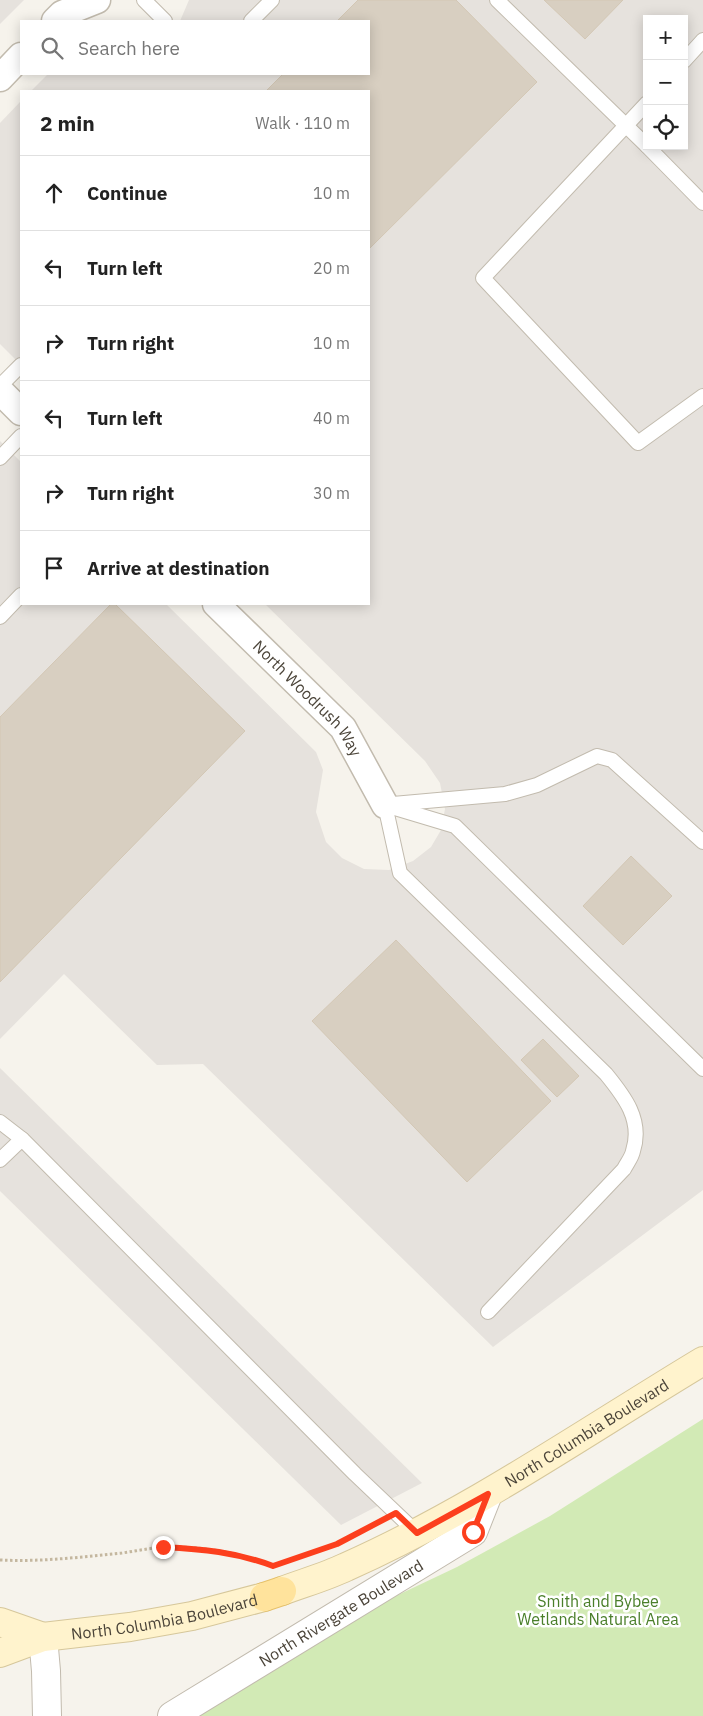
<!DOCTYPE html>
<html lang="en">
<head>
<meta charset="utf-8">
<style>
	body { margin:0; font-family:"IBM Plex Sans",sans-serif; background:#f2f2f2; color:#222 }
	.controls { position:absolute; right:15px; top:15px; display:grid; overflow:hidden; border-radius:0px; box-shadow:0 2px 12px #0003 }
	.controls button { width:45px; height:45px; display:grid; place-items:center; padding:0; border:0; border-bottom:1px solid #e0e0e0; background:#fff; color:#222; font:25px sans-serif }
	.stop { position:absolute; width:15px; height:15px; margin:-11px; border:4px solid #fc3f1d; border-radius:50%; background:#fff }
	.stop.end { background:#fc3f1d; border-color:#fff; box-shadow:0 1px 5px #0008 }
	.list { margin:0; padding:0; list-style:none }
	h2 { display:flex; justify-content:space-between; align-items:center; height:65px; margin:0; padding:0 20px; font-size:21px }
	h2 small { font-size:16px; font-weight:400; color:#767676 }
	.list li { display:grid; grid-template-columns:32px 1fr auto; gap:15px; align-items:center; box-sizing:border-box; height:75px; padding:0 20px; border-top:1px solid #e0e0e0 }
	.list b { display:block; font-size:19px; white-space:nowrap }
	.list em { font-size:16px; font-style:normal; color:#767676 }
	.icon { flex:none; width:28px; height:28px; fill:none; stroke:currentColor; stroke-width:2; stroke-linecap:round; stroke-linejoin:round }
	.map { position:relative; flex:none; width:703px; height:1716px; overflow:hidden }
	.search { position:absolute; background:#fff; box-shadow:0 2px 12px #0003; left:20px; top:20px; width:350px; height:55px; display:flex; align-items:center; gap:12px; box-sizing:border-box; padding:0 18px; border-radius:0px; color:#767676; font-size:19px }
	.panel { position:absolute; background:#fff; box-shadow:0 2px 12px #0003; left:20px; top:90px; width:350px; height:515px; border-radius:0px }
	.map>svg:first-child { display:block }
	.industrial { fill:#e6e2dd; fill-rule:evenodd }
	.green { fill:#d2eab5 }
	.building { fill:#d8cfc1; stroke:#d3c7b4 }
	.lines { fill:none; stroke-linecap:round; stroke-linejoin:round }
	.service-casing { stroke:#c2bbae; stroke-width:16 }
	.minor-casing { stroke:#c2bbae; stroke-width:29 }
	.tertiary-casing { stroke:#c2bbae; stroke-width:30 }
	.secondary-casing { stroke:#d6c79b; stroke-width:30 }
	.primary-casing { stroke:#e6c16a; stroke-width:30 }
	.path { stroke:#c4b79f; stroke-width:3; stroke-dasharray:2.5 2.5; stroke-linecap:butt }
	.service { stroke:#fff; stroke-width:14 }
	.minor { stroke:#fff; stroke-width:26 }
	.tertiary { stroke:#fff; stroke-width:28 }
	.secondary { stroke:#fff3cd; stroke-width:28 }
	.primary { stroke:#ffe39c; stroke-width:28 }
	.route { stroke:#fc3f1d; stroke-width:6 }
	.labels { text-anchor:middle; stroke-width:5; stroke-linejoin:round; paint-order:stroke }
	.street-label { font-size:16px; fill:#4b4439; stroke:#fff }
	.park-label { font-size:16px; fill:#4a7f2a; stroke:#fff }
</style>
</head>
<body>
<div class="map">
<svg width="703" height="1716" viewBox="0 0 703 1716">
	<rect width="100%" height="100%" fill="#f6f3ec"/>
	<g class="industrial">
		<polygon points="0,0 24,0 0,24"/>
		<path d="M189 0H703V1190L493 1347 203 1064 157 1065 64 974 0 1039V441L21 462V604H166L316 752 323 770 316 812 326 842 342 858 364 869 389 870 413 861 431 847 441 830 445 809 440 783 425 761 265 604H369V91H31L48 74H369V21H180ZM647 19H684V146H647Z"/>
		<polygon points="21,101 21,365 0,344 0,123"/>
		<polygon points="0,1068 422,1483 341,1525 0,1191"/>
	</g>
	<polygon class="green" points="703,1419 703,1716 197,1716 362,1612 457,1567 550,1516"/>
	<g class="building">
		<polygon points="358,0 456,0 537,82 369,249 369,91 266,91 283,74 369,74 369,21 337,21"/>
		<polygon points="544,0 623,0 585,39"/>
		<polygon points="111,604 115,604 245,731 0,982 0,717"/>
		<polygon points="631,856 672,896 623,945 583,906"/>
		<polygon points="396,940 551,1101 467,1182 312,1021"/>
		<polygon points="543,1039 579,1076 557,1097 521,1060"/>
	</g>
	<g class="lines">
		<defs>
			<g id="service">
				<polyline points="144,0 165,21"/>
				<polyline points="497,0 647,146"/>
				<polyline points="251,21 272,0"/>
				<polyline points="684,61 703,40"/>
				<polyline points="647,103 483,278 638,443 703,396"/>
				<polyline points="647,146 703,203"/>
				<polyline points="0,386 21,365"/>
				<polyline points="0,458 21,436"/>
				<polyline points="0,617 21,595"/>
				<polyline points="393,804 505,794 537,785 597,756 612,760 703,842"/>
				<path d="M385 805 400 873 606 1074C624 1096 643 1120 633 1151 632 1157 627 1163 624 1169L488 1312"/>
				<polyline points="385,805 455,826 703,1069"/>
				<polyline points="0,1122 22,1139 355,1474 417,1533"/>
				<polyline points="0,1160 22,1139"/>
			</g>
			<g id="minor">
				<polyline points="55,21 62,14 97,0"/>
				<polyline points="0,78 21,56"/>
				<polyline points="0,391 21,412"/>
				<path id="s1" d="M216 604 343 728 385 805"/>
			</g>
			<g id="tertiary">
				<polyline points="43,1637 46,1671 47,1716"/>
				<path id="s2" d="M172 1716 473 1532 488 1494"/>
			</g>
			<g id="secondary">
				<path id="s3" d="M282 1591C303 1583 325 1577 346 1567 472 1511 585 1432 703 1361"/>
				<polyline points="0,1622 43,1637"/>
				<path id="s4" d="M0 1653 43 1637 130 1627 192 1616 264 1597"/>
			</g>
			<polyline id="primary" points="264,1597 282,1591"/>
		</defs>
		<use href="#service" class="service-casing"/>
		<use href="#minor" class="minor-casing"/>
		<use href="#tertiary" class="tertiary-casing"/>
		<use href="#secondary" class="secondary-casing"/>
		<use href="#primary" class="primary-casing"/>
		<path class="path" d="M0 1560C41 1562 82 1557 122 1553 136 1551 150 1548 164 1547 200 1546 239 1552 272 1566"/>
		<use href="#service" class="service"/>
		<use href="#minor" class="minor"/>
		<use href="#tertiary" class="tertiary"/>
		<use href="#secondary" class="secondary"/>
		<use href="#primary" class="primary"/>
	</g>
	<g class="lines">
		<path class="route" d="M163 1547C202 1549 236 1552 273 1566L337 1544 396 1513 417 1533 488 1494 473 1532"/>
	</g>
	<g class="labels">
		<g class="street-label">
			<text dy="6" stroke="none"><textPath href="#s1" startOffset="132">North Woodrush Way</textPath></text>
			<text dy="6" stroke="none"><textPath href="#s3" startOffset="344">North Columbia Boulevard</textPath></text>
			<text dy="6" stroke="none"><textPath href="#s2" startOffset="198">North Rivergate Boulevard</textPath></text>
			<text dy="6" stroke="none"><textPath href="#s4" startOffset="169">North Columbia Boulevard</textPath></text>
		</g>
		<g class="park-label">
			<text x="598" y="1607">Smith and Bybee<tspan x="598" dy="18">Wetlands Natural Area</tspan></text>
		</g>
	</g>
</svg>
<div class="controls">
<button>+</button>
<button>−</button>
<button><svg class="icon" aria-label="locate" viewBox="0 0 24 24"><circle cx="12" cy="12" r="6"/><path d="M12 2v4M12 18v4M2 12h4M18 12h4"/></svg></button>
</div>
<div class="stop" style="left:473px;top:1532px"></div>
<div class="stop end" style="left:163px;top:1547px"></div>
<div class="search"><svg class="icon" aria-label="search" viewBox="0 0 24 24"><circle cx="10" cy="10" r="6"/><path d="M15 15l6 6"/></svg>Search here</div>
<section class="panel">
<h2>2 min<small>Walk · 110 m</small></h2>
<ul class="list">
<li><svg class="icon" aria-label="ahead" viewBox="0 0 24 24"><path d="M12 20V5M6 11l6-6 6 6"/></svg><div><b>Continue</b></div><em>10 m</em></li>
<li><svg class="icon" aria-label="left" viewBox="0 0 24 24"><path d="M17 20v-9H6M10 6l-5 5 5 5"/></svg><div><b>Turn left</b></div><em>20 m</em></li>
<li><svg class="icon" aria-label="right" viewBox="0 0 24 24"><path d="M7 20v-9h11M14 6l5 5-5 5"/></svg><div><b>Turn right</b></div><em>10 m</em></li>
<li><svg class="icon" aria-label="left" viewBox="0 0 24 24"><path d="M17 20v-9H6M10 6l-5 5 5 5"/></svg><div><b>Turn left</b></div><em>40 m</em></li>
<li><svg class="icon" aria-label="right" viewBox="0 0 24 24"><path d="M7 20v-9h11M14 6l5 5-5 5"/></svg><div><b>Turn right</b></div><em>30 m</em></li>
<li><svg class="icon" aria-label="arrive" viewBox="0 0 24 24"><path d="M6 21V4h12l-3 4 3 4H6"/></svg><div><b>Arrive at destination</b></div></li>
</ul>
</section>
</div>
</body>
</html>
